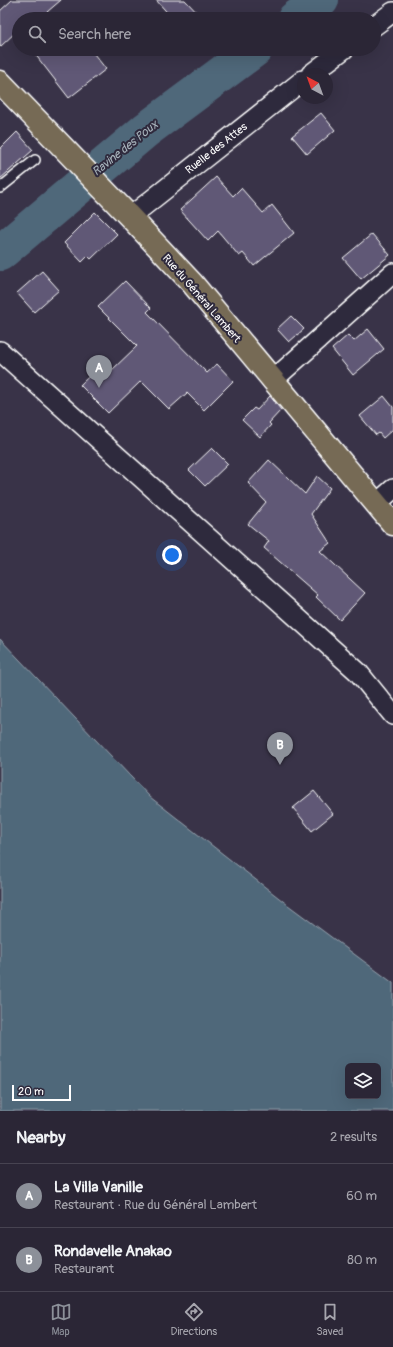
<!DOCTYPE html>
<html lang="en">
<head>
<meta charset="utf-8">
<style>
	body { margin:0; font-family:Pangolin,sans-serif; background:#332e3e; color:#f1f3f6 }
	.controls { position:absolute; right:12px; bottom:12px; display:grid; overflow:hidden; border-radius:6px; box-shadow:0 4px 16px #0002 }
	.controls button { width:36px; height:36px; display:grid; place-items:center; padding:0; border:0; border-bottom:1px solid #474351; background:#2b2636; color:#f1f3f6; font:20px sans-serif }
	.compass { position:absolute; left:297px; top:68px; width:36px; height:36px; border-radius:50%; background:#2b2636; box-shadow:0 4px 16px #0002; rotate:319deg }
	.scale { position:absolute; left:12px; bottom:10px; width:59px; box-sizing:border-box; padding-left:4px; border:2px solid #fff; border-top:0; font-size:11px; line-height:14px; white-space:nowrap; color:#fff; -webkit-text-stroke:3px #2f2a3d; paint-order:stroke }
	.you { position:absolute; left:172px; top:555px; width:14px; height:14px; margin:-10px; border:3px solid #fff; border-radius:50%; background:#1a73e8; box-shadow:0 0 0 6px #1a73e833 }
	.badge { display:grid; place-items:center; width:26px; height:26px; border-radius:50%; background:#8c9099; color:#fff; font-size:13px; font-weight:700 }
	.pin { position:absolute; translate:-50% -33px; filter:drop-shadow(0 1px 2px #0008) }
	.pin::after { content:''; position:absolute; top:21px; width:14px; height:12px; background:inherit; clip-path:polygon(0 0,100% 0,50% 100%) }
	.list { margin:0; padding:0; list-style:none }
	h2 { display:flex; justify-content:space-between; align-items:center; height:52px; margin:0; padding:0 16px; font-size:17px }
	h2 small { font-size:13px; font-weight:400; color:#a6a5ad }
	.list li { display:grid; grid-template-columns:26px 1fr auto; gap:12px; align-items:center; box-sizing:border-box; height:64px; padding:0 16px; border-top:1px solid #474351 }
	.list b { display:block; font-size:15px; white-space:nowrap }
	.list p { margin:0; font-size:13px; white-space:nowrap; color:#a6a5ad }
	.list em { font-size:13px; font-style:normal; color:#a6a5ad }
	.icon { flex:none; width:22px; height:22px; fill:none; stroke:currentColor; stroke-width:2; stroke-linecap:round; stroke-linejoin:round }
	.map { position:relative; flex:none; width:393px; height:1111px; overflow:hidden }
	.search { position:absolute; background:#2b2636; box-shadow:0 4px 16px #0002; left:12px; right:12px; top:12px; height:44px; display:flex; align-items:center; gap:10px; box-sizing:border-box; padding:0 14px; border-radius:22px; color:#a6a5ad; font-size:15px }
	.sheet { height:180px; background:#2b2636 }
	nav { display:flex; justify-content:space-around; align-items:center; box-sizing:border-box; height:56px; border-top:1px solid #474351; background:#2b2636; font-size:11px; color:#a6a5ad }
	nav a { display:grid; justify-items:center; gap:2px }
	nav .on { color:#8c9099 }
	.map>svg:first-child { display:block }
	.water { fill:#50687a; stroke:#96a4af; fill-rule:evenodd }
	.lines { fill:none; stroke-linecap:round; stroke-linejoin:round }
	.river { stroke:#50687a; stroke-width:36 }
	.building { fill:#615976; stroke:#fff }
	.lane-casing { stroke:#fff; stroke-width:12 }
	.street-casing { stroke:#fff; stroke-width:22 }
	.primary-casing { stroke:#fff; stroke-width:25 }
	.lane { stroke:#2f2a3d; stroke-width:9 }
	.street { stroke:#2f2a3d; stroke-width:19 }
	.primary { stroke:#766a55; stroke-width:22 }
	.labels { text-anchor:middle; stroke-width:4; stroke-linejoin:round; paint-order:stroke }
	.street-label { font-size:11px; fill:#fff; stroke:#2f2a3d }
	.water-label { font-size:12px; font-style:italic; fill:#a8b4bc; stroke:#2f2a3d }
</style>
</head>
<body>
<div class="map">
<svg width="393" height="1111" viewBox="0 0 393 1111">
	<rect width="100%" height="100%" fill="#393348"/>
	<filter id="ink" filterUnits="userSpaceOnUse"><feTurbulence type="fractalNoise" baseFrequency=".025" numOctaves="2"/><feDisplacementMap in="SourceGraphic" scale="8" xChannelSelector="R" yChannelSelector="G"/><feConvolveMatrix kernelMatrix="1 2 1 2 8 2 1 2 1" color-interpolation-filters="sRGB"/></filter>
	<g filter="url(#ink)">
		<path class="water" d="M0 639 150 797 288 905 393 983V1111H0ZM348 1066H378V1096H348Z"/>
		<g class="lines">
			<g class="river">
				<polyline points="295,19 321,0"/>
				<polyline points="0,253 146,130 255,49"/>
			</g>
		</g>
		<g class="building">
			<polygon points="12,0 61,0 47,12 53,19 19,19 19,29 0,47 0,11"/>
			<polygon points="156,0 185,0 203,19 173,19"/>
			<polygon points="31,49 90,49 106,69 69,98"/>
			<polygon points="321,113 335,130 307,154 292,136"/>
			<polygon points="17,132 33,150 0,179 0,149"/>
			<polygon points="216,177 233,196 241,188 263,213 272,205 294,233 254,266 243,253 239,256 218,231 208,241 180,210"/>
			<polygon points="95,212 117,234 91,259 88,256 82,262 64,243"/>
			<polygon points="372,234 390,255 361,279 343,258"/>
			<polygon points="42,271 59,290 34,312 17,293"/>
			<polygon points="125,281 151,308 147,312 207,373 217,364 233,381 204,410 187,393 169,409 141,381 108,413 80,385 103,363 111,371 137,346 98,307"/>
			<polygon points="291,316 304,329 289,342 277,329"/>
			<polygon points="368,329 384,349 353,375 332,349 348,335 354,341"/>
			<polygon points="270,396 281,410 269,423 271,425 260,437 242,420 254,408 257,410"/>
			<polygon points="384,396 393,407 393,429 383,438 379,433 376,435 360,416"/>
			<polygon points="212,448 228,464 205,486 189,470"/>
			<polygon points="269,460 305,494 317,476 330,488 311,514 330,543 320,551 365,593 340,620 316,597 318,595 264,548 269,541 248,524 266,502 248,483"/>
			<polygon points="314,791 333,814 312,831 293,808"/>
		</g>
		<g class="lines">
			<defs>
				<polyline id="lane" points="0,188 35,160"/>
				<g id="street">
					<polyline points="374,26 393,12"/>
					<polyline points="311,74 344,49"/>
					<polyline points="130,217 303,80"/>
					<polyline points="0,351 358,672 393,715"/>
					<polyline points="272,381 393,273"/>
					<polyline points="376,504 393,489"/>
				</g>
				<polyline id="primary" points="0,82 130,217 192,283 393,524"/>
			</defs>
			<use href="#lane" class="lane-casing"/>
			<use href="#street" class="street-casing"/>
			<use href="#primary" class="primary-casing"/>
			<use href="#lane" class="lane"/>
			<use href="#street" class="street"/>
			<use href="#primary" class="primary"/>
		</g>
	</g>
	<g class="labels">
		<g class="street-label">
			<text transform="translate(216 148) rotate(-38)" y="4">Ruelle des Attes</text>
			<text transform="translate(202 298) rotate(49)" y="4">Rue du Général Lambert</text>
		</g>
		<g class="water-label">
			<text transform="translate(125 148) rotate(-39)" y="4">Ravine des Poux</text>
		</g>
	</g>
</svg>
<div class="controls">
<button><svg class="icon" aria-label="layers" viewBox="0 0 24 24"><path d="M12 4l9 5-9 5-9-5zM3 14l9 5 9-5"/></svg></button>
</div>
<svg class="compass" viewBox="-18 -18 36 36"><path d="M0-13l5 13h-10z" fill="#e53935"/><path d="M0 13l5-13h-10z" fill="#a6a5ad"/></svg>
<div class="scale">20 m</div>
<div class="you"></div>
<div class="pin badge" style="left:99px;top:388px">A</div>
<div class="pin badge" style="left:280px;top:765px">B</div>
<div class="search"><svg class="icon" aria-label="search" viewBox="0 0 24 24"><circle cx="10" cy="10" r="6"/><path d="M15 15l6 6"/></svg>Search here</div>
</div>
<section class="sheet">
<h2>Nearby<small>2 results</small></h2>
<ul class="list">
<li><span class="badge">A</span><div><b>La Villa Vanille</b><p>Restaurant · Rue du Général Lambert</p></div><em>60 m</em></li>
<li><span class="badge">B</span><div><b>Rondavelle Anakao</b><p>Restaurant</p></div><em>80 m</em></li>
</ul>
</section>
<nav>
<a class="on"><svg class="icon" aria-label="map" viewBox="0 0 24 24"><path d="M3 6l6-2 6 2 6-2v14l-6 2-6-2-6 2zM9 4v14M15 6v14"/></svg>Map</a>
<a><svg class="icon" aria-label="directions" viewBox="0 0 24 24"><path d="M12 3l9 9-9 9-9-9zM9 14v-3h6M13 9l2 2-2 2"/></svg>Directions</a>
<a><svg class="icon" aria-label="saved" viewBox="0 0 24 24"><path d="M7 4h10v16l-5-4-5 4z"/></svg>Saved</a>
</nav>
</body>
</html>
